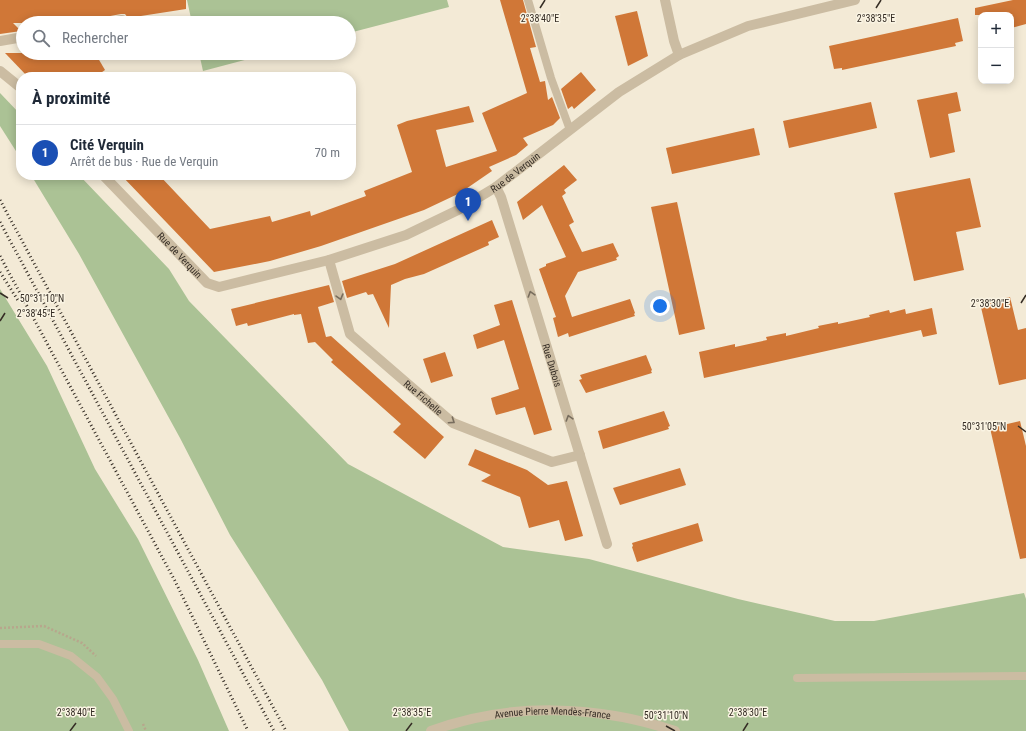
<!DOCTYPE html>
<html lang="fr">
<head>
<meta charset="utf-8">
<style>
	body { margin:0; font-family:"Roboto Condensed",sans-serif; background:#f2f2f3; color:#1f2937 }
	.controls { position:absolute; right:12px; top:12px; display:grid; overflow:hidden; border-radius:8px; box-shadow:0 2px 10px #0003 }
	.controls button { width:36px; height:36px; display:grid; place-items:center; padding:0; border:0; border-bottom:1px solid #e0e1e3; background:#fff; color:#1f2937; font:20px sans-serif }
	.you { position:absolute; left:660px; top:306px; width:14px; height:14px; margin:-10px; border:3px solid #fff; border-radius:50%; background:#1a73e8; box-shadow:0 0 0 6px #1a73e833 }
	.badge { display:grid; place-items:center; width:26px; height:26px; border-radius:50%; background:#db2777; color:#fff; font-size:13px; font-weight:700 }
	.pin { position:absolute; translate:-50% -33px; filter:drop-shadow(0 1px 2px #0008) }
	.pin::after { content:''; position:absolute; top:21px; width:14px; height:12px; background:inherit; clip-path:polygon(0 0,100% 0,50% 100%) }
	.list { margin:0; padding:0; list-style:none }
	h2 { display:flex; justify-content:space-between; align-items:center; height:52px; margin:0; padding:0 16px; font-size:17px }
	h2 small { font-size:13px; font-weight:400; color:#747a83 }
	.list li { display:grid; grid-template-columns:26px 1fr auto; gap:12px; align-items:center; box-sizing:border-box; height:56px; padding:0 16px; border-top:1px solid #e0e1e3 }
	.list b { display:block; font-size:15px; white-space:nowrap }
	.list p { margin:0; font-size:13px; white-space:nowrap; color:#747a83 }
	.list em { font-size:13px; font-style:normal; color:#747a83 }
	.icon { flex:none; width:22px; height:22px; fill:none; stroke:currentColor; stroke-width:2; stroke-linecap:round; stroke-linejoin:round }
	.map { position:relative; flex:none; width:1026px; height:731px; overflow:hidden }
	.search { position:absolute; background:#fff; box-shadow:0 2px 10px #0003; left:16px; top:16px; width:340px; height:44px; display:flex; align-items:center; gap:10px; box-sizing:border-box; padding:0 14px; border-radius:22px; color:#747a83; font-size:15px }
	.panel { position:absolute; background:#fff; box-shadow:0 2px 10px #0003; left:16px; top:72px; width:340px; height:108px; border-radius:16px }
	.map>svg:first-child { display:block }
	.green { fill:#abc295 }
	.building { fill:#d07737 }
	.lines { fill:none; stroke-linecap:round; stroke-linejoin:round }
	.path { stroke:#b7a68c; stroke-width:2.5; stroke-dasharray:2 2; stroke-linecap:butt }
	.service { stroke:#cbbca2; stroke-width:8 }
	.pedestrian { stroke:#cbbca2; stroke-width:10 }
	.minor { stroke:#cbbca2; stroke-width:10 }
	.tertiary { stroke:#cbbca2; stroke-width:10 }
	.rail { stroke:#352d25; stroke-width:3; stroke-dasharray:1 3; stroke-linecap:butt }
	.oneway { stroke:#786d5d }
	.ticks { fill:none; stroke:#352d25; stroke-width:1.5 }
	.labels { text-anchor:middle; stroke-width:3; stroke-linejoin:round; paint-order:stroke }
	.street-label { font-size:10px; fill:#352d25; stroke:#faf4e3 }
	.ticks-label { font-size:10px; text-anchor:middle; fill:#352d25; stroke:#faf4e3; stroke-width:3; stroke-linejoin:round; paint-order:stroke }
</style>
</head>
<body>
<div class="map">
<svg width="1026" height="731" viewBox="0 0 1026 731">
	<rect width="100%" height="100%" fill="#f3ead6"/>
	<g class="green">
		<polygon points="187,0 447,0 449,7 349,33 349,23 192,23"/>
		<polygon points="199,53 271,53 203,71"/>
		<polygon points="0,93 21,115 21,159 0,126"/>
		<polygon points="31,175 79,175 169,269 189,301 348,464 503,547 589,559 738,599 835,621 874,621 1024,593 1026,599 1026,731 349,731 322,680 230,535 180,438 79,254"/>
		<polygon points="0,289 47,366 95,469 138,539 198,660 229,731 0,731"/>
	</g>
	<g class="building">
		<polygon points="0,0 186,0 186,9 128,18 125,14 121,14 105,17 100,21 89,23 13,23 21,31 0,34"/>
		<polygon points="500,0 523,0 536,47 530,48 540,82 545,81 548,100 552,97 560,118 553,125 523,138 528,145 516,155 489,167 492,171 460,193 424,210 321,246 270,261 214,272 121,175 159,175 210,229 270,216 272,222 310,211 311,216 366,196 364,191 412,172 397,125 407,121 469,106 474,122 436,130 446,167 497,151 482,113 527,93"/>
		<polygon points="1013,0 1026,0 1026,24 1011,28 1011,15 975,15 975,8"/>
		<polygon points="637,11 648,56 628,66 615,16"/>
		<polygon points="958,18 963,41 955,43 956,46 842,70 842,68 834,69 829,46"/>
		<polygon points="5,53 95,53 105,70 95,77 28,77"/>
		<polygon points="581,72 596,90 574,109 572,106 568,109 561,89"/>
		<polygon points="957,92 961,111 948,114 955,152 930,158 917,100"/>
		<polygon points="871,102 877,128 789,148 783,121"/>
		<polygon points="754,128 760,155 672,174 666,148"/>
		<polygon points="564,165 577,180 564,190 566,193 562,196 574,222 569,225 582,252 613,243 619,256 616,258 617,260 578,272 565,296 572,317 630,299 635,313 634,314 635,316 569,337 568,333 558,337 553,318 556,317 539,269 546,266 546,264 566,257 542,205 523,220 517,202"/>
		<polygon points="970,178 981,227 956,232 964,270 914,281 894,193"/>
		<polygon points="677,202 705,329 679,335 651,207"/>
		<polygon points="492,220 499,237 488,242 489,245 424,274 405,279 391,285 389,328 373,294 368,295 366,292 347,298 342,281 395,264"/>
		<polygon points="329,285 334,302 318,307 326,337 331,336 444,437 425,459 393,432 401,424 331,362 333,360 315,342 308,343 301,314 294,315 294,314 248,326 247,323 236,326 231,309"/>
		<polygon points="1010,297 1018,330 1026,328 1026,379 999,385 980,303"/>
		<polygon points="512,300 552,430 534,435 525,407 496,415 493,406 491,398 519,389 504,340 477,349 473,335 500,325 494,305"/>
		<polygon points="932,308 937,334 923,337 921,330 704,378 699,352 735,344 735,347 767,340 766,337 786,333 786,336 819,328 818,326 838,322 838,324 870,317 869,315 889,310 890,313 905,309 906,314"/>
		<polygon points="445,352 453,376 431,383 423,359"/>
		<polygon points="646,355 652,370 651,371 652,373 586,393 579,380 582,379 580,375"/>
		<polygon points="664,411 670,426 668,427 669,429 603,449 598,431"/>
		<polygon points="1020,421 1026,446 1026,558 1020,559 990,428"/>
		<polygon points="475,449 527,470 548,485 567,481 583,536 565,541 559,520 529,528 520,497 481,481 491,475 468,465"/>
		<polygon points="680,468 686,485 620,505 613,488"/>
		<polygon points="698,523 703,541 637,562 632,547 633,546 632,543"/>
	</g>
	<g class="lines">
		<g class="path">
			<polyline points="0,628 44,626 82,643 96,656"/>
			<polyline points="143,724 146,731"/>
		</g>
		<g class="service">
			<polyline points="528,0 551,78 570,130"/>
			<polyline points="0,644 39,644 71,656 97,677 113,699 129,731"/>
			<polyline points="797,678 1026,676"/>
		</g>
		<g class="pedestrian">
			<polyline points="106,23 122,20"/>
			<polyline points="0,41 23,37"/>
		</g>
		<g class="minor">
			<polyline points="665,0 674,41 679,55"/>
			<path id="s1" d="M496 187 501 197 607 544"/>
			<path id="s2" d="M329 260 350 334 453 423 552 462 580 455"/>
		</g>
		<g class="tertiary">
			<polyline points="0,71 21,88"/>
			<path id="s3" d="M103 175 207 283 219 287 329 260 406 235 458 210 496 187 619 92 679 55 748 26 855 0"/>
			<path id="s4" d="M431 731C508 702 598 705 675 731"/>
		</g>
		<g class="rail">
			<polyline points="0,200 286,731"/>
			<polyline points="0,222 274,731"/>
			<polyline points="0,256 175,581 248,731"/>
			<polyline points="0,272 19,302"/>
		</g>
	</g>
	<defs><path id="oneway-chevron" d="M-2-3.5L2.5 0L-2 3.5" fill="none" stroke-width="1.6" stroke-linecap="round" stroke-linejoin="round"/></defs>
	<g class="oneway">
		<use href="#oneway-chevron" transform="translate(531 294) rotate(-107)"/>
		<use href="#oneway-chevron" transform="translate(340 297) rotate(74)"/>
		<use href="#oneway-chevron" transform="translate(569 418) rotate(-107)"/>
		<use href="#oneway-chevron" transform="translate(452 421) rotate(34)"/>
	</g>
	<path class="ticks" d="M540 8 545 0M876 8 881 0M0 293 8 298M1021 303 1026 295M0 321 5 313M1018 426 1026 432M666 726 675 731M70 731 76 723M406 731 412 723M743 731 748 723"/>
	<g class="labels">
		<g class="street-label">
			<text dy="4" stroke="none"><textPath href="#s3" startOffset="483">Rue de Verquin</textPath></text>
			<text dy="4" stroke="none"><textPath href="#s3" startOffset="111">Rue de Verquin</textPath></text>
			<text dy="4" stroke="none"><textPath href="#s1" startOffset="187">Rue Dubois</textPath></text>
			<text dy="4" stroke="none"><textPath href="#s2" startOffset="174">Rue Fichelle</textPath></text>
			<text dy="4" stroke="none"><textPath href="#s4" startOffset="124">Avenue Pierre Mendès-France</textPath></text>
		</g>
	</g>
	<g class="ticks-label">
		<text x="540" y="22">2°38'40"E</text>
		<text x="876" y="22">2°38'35"E</text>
		<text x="42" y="302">50°31'10"N</text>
		<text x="990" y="307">2°38'30"E</text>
		<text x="36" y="317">2°38'45"E</text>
		<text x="984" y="430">50°31'05"N</text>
		<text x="76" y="716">2°38'40"E</text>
		<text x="412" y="716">2°38'35"E</text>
		<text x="748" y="716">2°38'30"E</text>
		<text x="666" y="719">50°31'10"N</text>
	</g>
</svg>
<div class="controls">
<button>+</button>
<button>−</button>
</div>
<div class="you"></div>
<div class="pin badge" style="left:468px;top:221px;background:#1a4fb4">1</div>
<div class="search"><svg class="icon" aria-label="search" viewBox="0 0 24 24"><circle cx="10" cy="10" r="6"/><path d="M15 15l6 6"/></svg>Rechercher</div>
<section class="panel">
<h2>À proximité<small></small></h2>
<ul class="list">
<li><span class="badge" style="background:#1a4fb4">1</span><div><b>Cité Verquin</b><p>Arrêt de bus · Rue de Verquin</p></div><em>70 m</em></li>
</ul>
</section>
</div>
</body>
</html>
